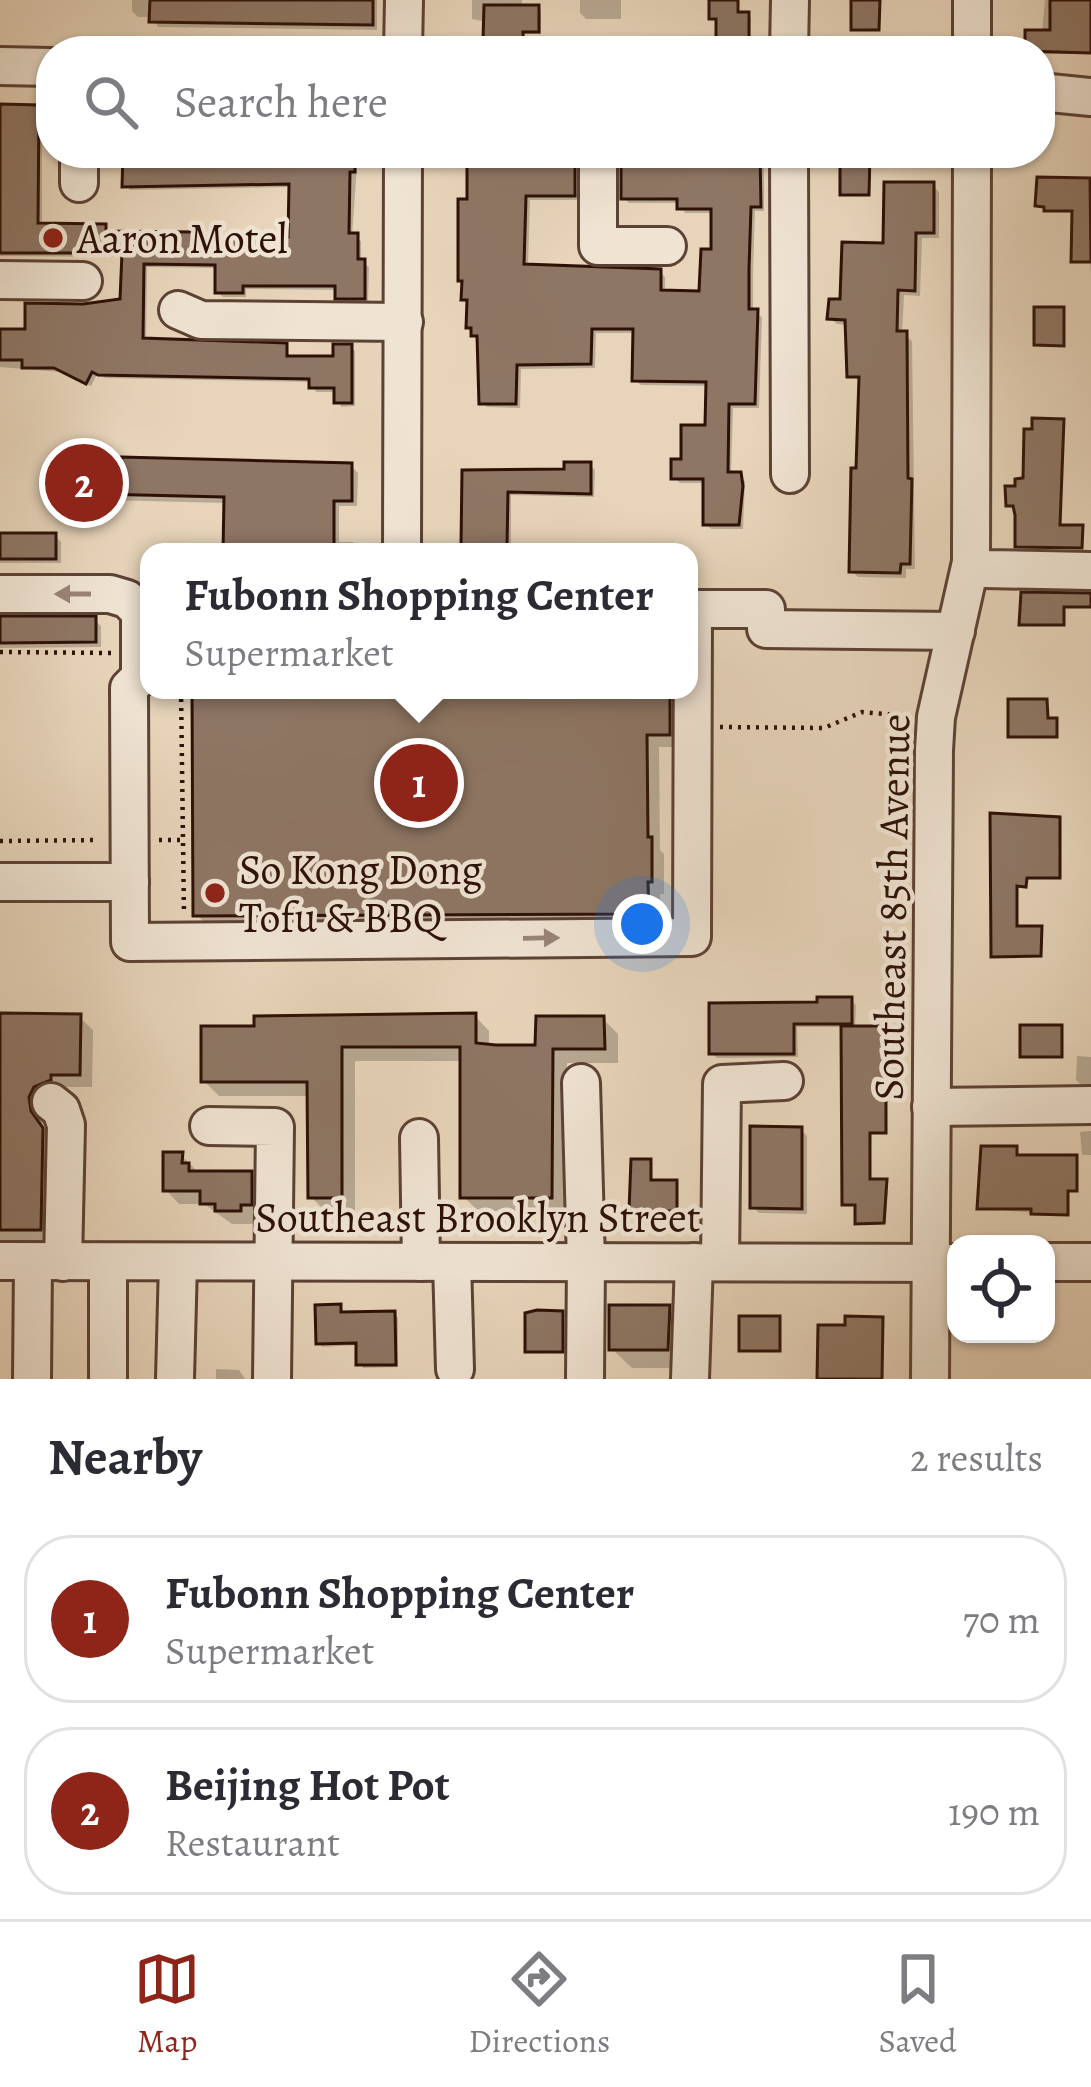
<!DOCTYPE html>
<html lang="en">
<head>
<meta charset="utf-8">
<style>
	body { margin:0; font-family:Alegreya,serif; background:#f7f7f7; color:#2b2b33 }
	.controls { position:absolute; right:36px; bottom:36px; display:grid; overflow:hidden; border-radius:24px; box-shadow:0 3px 9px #0004 }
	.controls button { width:108px; height:108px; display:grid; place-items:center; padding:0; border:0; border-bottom:3px solid #e1e1e2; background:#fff; color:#2b2b33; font:60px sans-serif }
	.you { position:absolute; left:642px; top:924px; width:42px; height:42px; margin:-30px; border:9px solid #fff; border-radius:50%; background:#1a73e8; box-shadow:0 0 0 18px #1a73e833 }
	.badge { display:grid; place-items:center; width:78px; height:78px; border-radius:50%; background:#8f2418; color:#fff; font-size:39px; font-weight:700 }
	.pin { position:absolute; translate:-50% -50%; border:6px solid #fff; box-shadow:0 3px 12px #0006 }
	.popup { position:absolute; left:140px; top:543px; width:558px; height:156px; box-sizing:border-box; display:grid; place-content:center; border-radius:24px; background:#fff; filter:drop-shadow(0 3px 9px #0005); font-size:39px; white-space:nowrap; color:#7c7c81 }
	.popup b { font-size:45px; color:#2b2b33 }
	.popup::after { content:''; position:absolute; left:50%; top:100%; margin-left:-24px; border:24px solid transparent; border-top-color:#fff }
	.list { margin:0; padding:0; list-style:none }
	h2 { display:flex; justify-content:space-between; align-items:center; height:156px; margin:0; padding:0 48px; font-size:51px }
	h2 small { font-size:39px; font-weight:400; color:#7c7c81 }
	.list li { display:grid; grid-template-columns:78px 1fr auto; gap:36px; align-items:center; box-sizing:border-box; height:168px; margin:0 24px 24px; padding:0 24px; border:3px solid #e1e1e2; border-radius:48px }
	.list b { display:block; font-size:45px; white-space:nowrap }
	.list p { margin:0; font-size:39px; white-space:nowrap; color:#7c7c81 }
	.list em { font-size:39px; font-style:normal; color:#7c7c81 }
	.icon { flex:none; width:66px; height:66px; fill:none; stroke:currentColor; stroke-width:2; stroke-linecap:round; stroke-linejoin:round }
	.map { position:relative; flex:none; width:1091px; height:1379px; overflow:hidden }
	.search { position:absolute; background:#fff; box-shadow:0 3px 9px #0004; left:36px; right:36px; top:36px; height:132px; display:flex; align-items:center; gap:30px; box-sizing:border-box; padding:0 42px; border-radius:48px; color:#7c7c81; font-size:45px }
	.sheet { height:540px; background:#fff }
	nav { display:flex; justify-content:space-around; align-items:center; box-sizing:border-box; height:168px; border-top:3px solid #e1e1e2; background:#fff; font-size:33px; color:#7c7c81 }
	nav a { display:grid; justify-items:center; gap:6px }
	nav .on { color:#8f2418 }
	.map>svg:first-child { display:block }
	.shadow { fill:#0003 }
	.building { fill:#8e7664; stroke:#2d1107; stroke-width:3 }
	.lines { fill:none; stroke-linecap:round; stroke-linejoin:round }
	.minor-casing { stroke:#5c4234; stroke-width:42 }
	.path { stroke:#2d1107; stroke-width:4.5; stroke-dasharray:3 6; stroke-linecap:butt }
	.minor { stroke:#efe3d2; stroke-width:36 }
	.oneway { fill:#988477 }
	.poi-dot { fill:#8f2418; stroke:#efe3d2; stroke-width:4.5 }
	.labels { text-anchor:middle; stroke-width:9; stroke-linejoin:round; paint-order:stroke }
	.poi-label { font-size:42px; fill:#2d1107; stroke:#efe3d2; text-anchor:start }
	.street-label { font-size:42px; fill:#2d1107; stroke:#efe3d2 }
</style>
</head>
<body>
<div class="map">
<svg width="1091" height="1379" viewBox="0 0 1091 1379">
	<rect width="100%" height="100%" fill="#e7d4ba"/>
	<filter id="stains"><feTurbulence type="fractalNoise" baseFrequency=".00167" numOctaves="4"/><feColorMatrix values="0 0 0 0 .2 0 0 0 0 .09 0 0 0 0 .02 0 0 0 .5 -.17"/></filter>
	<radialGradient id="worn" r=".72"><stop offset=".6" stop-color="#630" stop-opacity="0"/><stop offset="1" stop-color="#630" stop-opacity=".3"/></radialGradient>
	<g class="shadow">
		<polygon points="132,0 377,0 377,30 158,27 152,17 138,17 132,11"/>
		<polygon points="472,0 522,0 522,8 541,11 541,34 525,34 525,42 489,42 487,22 472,19"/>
		<polygon points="580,0 621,0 621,19 586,19 580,13"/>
		<polygon points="712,0 739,0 739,15 751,18 750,48 719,45 719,21 712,18"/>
		<polygon points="1045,0 1091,4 1091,54 1040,54"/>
		<polygon points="0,107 38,108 42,112 42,226 104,227 109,231 192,235 198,241 291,240 292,187 130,190 125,185 126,153 358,153 352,236 361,241 361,262 369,267 368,302 342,302 338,290 246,289 246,297 223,297 218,292 218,268 147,267 146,341 285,346 290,359 336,359 350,347 355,351 355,406 341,407 337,392 316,392 312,382 105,378 97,374 91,386 61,372 0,367 0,332 28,332 83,307 123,301 125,257 0,256"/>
		<polygon points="470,153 582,153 579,200 530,200 528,268 660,272 665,277 665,293 702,294 714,252 714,213 685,213 680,203 629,203 624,198 624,153 764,153 764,211 755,211 753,275 753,312 762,317 759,408 733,408 731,475 745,481 743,529 711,529 706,524 706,483 680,483 674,478 708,428 709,386 641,385 635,380 636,333 596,333 595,368 521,369 520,408 487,407 482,402 480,341 469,327 470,304 464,298"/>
		<polygon points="1089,181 1091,183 1091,273 1090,263 1074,261 1075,212 1049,212 1038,205"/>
		<polygon points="932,185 939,192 939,238 922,238 920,296 904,295 902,334 912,341 915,569 906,569 906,578 858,577 852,571 862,382 850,375 848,325 837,324 830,318"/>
		<polygon points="1062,422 1061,528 1081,528 1083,549 1020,548 1017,507 1009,505"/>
		<polygon points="590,465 595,470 594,497 511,495 511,550 469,550 464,545 465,473 567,472"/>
		<polygon points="351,466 358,473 357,506 339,506 339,542 353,542 360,552 226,552 226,503 104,500 100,512 80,507 68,487 124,474"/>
		<polygon points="0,536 55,536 61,542 61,563 0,563"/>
		<polygon points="1024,596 1091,596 1091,608 1065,608 1065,626 1024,626"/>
		<polygon points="0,620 95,620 101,626 101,647 0,648"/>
		<polygon points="195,690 682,690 682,747 659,747 660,850 664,854 664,894 660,894 661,926 210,928 196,914"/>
		<polygon points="993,816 1061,822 1061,879 1028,879 1027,887 1018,887 1018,929 1043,931 1042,957 994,956"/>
		<polygon points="851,1000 856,1005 855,1029 887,1031 887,1134 871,1134 871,1182 888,1184 886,1224 861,1225 858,1206 845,1204 844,1027 797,1027 798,1057 717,1058 712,1053 820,1005"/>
		<polygon points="0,1016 79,1017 93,1030 92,1087 63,1087 63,1093 41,1112 43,1127 55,1144 53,1242 0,1242"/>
		<polygon points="475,1016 489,1031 489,1047 538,1048 603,1019 618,1034 618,1063 567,1063 566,1211 478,1211 463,1196 463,1061 355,1061 355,1212 326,1212 311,1197 310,1096 219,1096 204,1081 204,1029"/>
		<polygon points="1077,1056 1091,1057 1091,1086 1082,1086 1076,1080"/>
		<polygon points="801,1130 807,1136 807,1214 759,1213 753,1207"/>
		<polygon points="1091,1131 1091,1155 1082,1155 1080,1132"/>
		<polygon points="1015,1149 1018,1158 1078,1160 1078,1192 1069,1192 1069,1216 980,1208"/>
		<polygon points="181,1155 195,1169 195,1174 251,1174 265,1188 264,1217 253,1217 253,1224 232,1224 204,1204 179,1204 166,1190"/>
		<polygon points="650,1162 652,1183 678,1185 678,1212 632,1210"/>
		<polygon points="339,1307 343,1315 394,1314 398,1318 398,1367 363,1368 359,1345 322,1347 319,1343"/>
		<polygon points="669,1308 688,1327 687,1368 632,1368 612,1349"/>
		<polygon points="882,1320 883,1379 817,1379 847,1328"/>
		<polygon points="989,1334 1032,1334 1032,1340 991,1340"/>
		<polygon points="216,1369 239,1370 245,1379 216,1379"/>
	</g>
	<g class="building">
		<polygon points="150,0 373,0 373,25 149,22"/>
		<polygon points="709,0 738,0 738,12 749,12 749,47 716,46 716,19 709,19"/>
		<polygon points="851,0 880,0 879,30 851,30"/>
		<polygon points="1050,0 1091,0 1091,53 1025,51 1025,30 1050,30"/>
		<polygon points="484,5 539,5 539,32 523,32 523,40 483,40"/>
		<polygon points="0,104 39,105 38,223 106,224 106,231 193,232 193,238 288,237 289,184 122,187 123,153 355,153 355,172 350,172 349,233 358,233 358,259 365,259 365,299 335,299 335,286 243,286 243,293 215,293 215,265 144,264 143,338 287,343 287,356 333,356 333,344 352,344 352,403 334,403 334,388 309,388 309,379 98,375 92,372 86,384 54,368 22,368 22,360 0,360 0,329 25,329 25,303 83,304 120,299 122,253 0,253"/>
		<polygon points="467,153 575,153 575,196 526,196 524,264 661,269 661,290 699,291 701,249 711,249 711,209 677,209 677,199 621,199 621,153 760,153 761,207 751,207 749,269 749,309 758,309 755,404 729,404 728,472 741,472 743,486 739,525 703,525 703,479 671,479 671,459 681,459 681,425 705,425 706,382 632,381 633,329 592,329 591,364 517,365 516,404 479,404 477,336 471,336 471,328 466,328 467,300 461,300 462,281 458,281 458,199 467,199"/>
		<polygon points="840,153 870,153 869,195 840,195"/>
		<polygon points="1037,177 1090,178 1091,262 1071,262 1072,211 1044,211 1044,207 1035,206"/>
		<polygon points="884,182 934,182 934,233 916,233 915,291 898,290 897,331 907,331 908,478 912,479 910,564 901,564 900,573 849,572 851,468 856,468 859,377 847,377 845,320 827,319 829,299 840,299 842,242 883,243"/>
		<polygon points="1034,307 1064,307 1064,346 1034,345"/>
		<polygon points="1032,418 1064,419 1060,525 1083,525 1082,548 1015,547 1015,515 1013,506 1006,506 1005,486 1015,486 1015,479 1023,478 1024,429 1032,429"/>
		<polygon points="121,457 352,463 352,501 334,501 334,552 223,552 224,497 98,494 94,508 70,501 73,490 65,488 71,469 78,471 81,460 121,470"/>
		<polygon points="564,462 591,462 591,494 508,492 507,547 461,546 462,470 564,469"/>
		<rect x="0" y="533" width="56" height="26"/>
		<polygon points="1021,592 1091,593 1091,607 1064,607 1064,625 1019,625"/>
		<polygon points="0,616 96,616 96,642 0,643"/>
		<polygon points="192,690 670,690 670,735 647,735 648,837 652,837 652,882 648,882 649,914 193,916"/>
		<polygon points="1008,699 1047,699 1048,718 1057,718 1057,737 1008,737"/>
		<polygon points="990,813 1060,817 1060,878 1027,878 1026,887 1017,886 1017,926 1042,926 1041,956 991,957"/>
		<polygon points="817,997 852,997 852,1024 794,1024 794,1054 709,1054 709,1003 817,1002"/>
		<polygon points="0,1013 81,1014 80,1075 51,1075 51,1080 34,1087 29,1097 31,1111 43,1128 41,1230 0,1230"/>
		<polygon points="476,1013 476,1043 496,1045 535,1045 536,1016 604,1016 605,1049 553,1049 552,1198 460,1198 460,1047 342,1047 342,1198 308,1198 307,1082 201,1082 201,1026 254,1026 254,1016"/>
		<rect x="1020" y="1025" width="42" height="32"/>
		<polygon points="841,1026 886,1026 886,1133 870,1133 870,1179 887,1179 884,1223 855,1224 855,1205 842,1205"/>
		<polygon points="750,1126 802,1127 802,1209 750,1208"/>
		<polygon points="981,1146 1017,1146 1017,1155 1077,1155 1077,1191 1068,1191 1068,1215 1031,1214 1031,1209 977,1209"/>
		<polygon points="163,1152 183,1152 182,1163 189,1163 189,1171 252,1171 252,1205 241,1205 241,1211 215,1211 215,1204 200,1204 200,1191 163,1191"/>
		<polygon points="631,1159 651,1159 651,1180 677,1180 677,1211 629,1211"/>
		<polygon points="341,1304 341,1312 395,1311 396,1365 356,1365 356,1343 316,1344 315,1305"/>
		<polygon points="609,1305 670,1305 668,1350 609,1350"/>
		<polygon points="537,1310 563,1311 563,1352 525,1352 525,1313"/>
		<rect x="739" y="1316" width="41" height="35"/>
		<polygon points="845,1316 883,1317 882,1379 817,1379 818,1325 845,1325"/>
	</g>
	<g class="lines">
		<defs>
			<g id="minor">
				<polyline points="972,0 972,51"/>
				<polyline points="403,51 404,0"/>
				<polyline points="789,51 790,0"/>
				<polyline points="0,66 51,67"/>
				<polyline points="1040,92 1091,97"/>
				<polyline points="598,153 598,246 667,246"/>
				<polyline points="789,153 790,474"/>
				<polyline points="79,183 79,153"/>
				<polyline points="0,280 83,281"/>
				<polyline points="178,310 201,320 404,322"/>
				<polyline points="402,552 403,153"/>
				<polyline points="971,562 985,569 1091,571"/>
				<polyline points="0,594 110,594 127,599 140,612 140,677 129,688 130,942 692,937 693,609 689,610"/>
				<polyline points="693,609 766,609 766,629 956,631"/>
				<polyline points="0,882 130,882"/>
				<polyline points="581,1083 586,1262 585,1379"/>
				<polyline points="51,1102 61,1110 66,1125 63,1262"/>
				<polyline points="931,1107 1091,1105"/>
				<polyline points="209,1126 275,1127 272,1379"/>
				<polyline points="419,1138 421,1262"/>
				<polyline points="0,1261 956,1263"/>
				<polyline points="452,1262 455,1369"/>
				<polyline points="720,1262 722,1084 784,1081"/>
				<polyline points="1046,1262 1091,1262"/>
				<polyline points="32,1379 33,1262"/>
				<polyline points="108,1379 108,1262"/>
				<polyline points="175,1379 178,1262"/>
				<polyline points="690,1379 694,1262"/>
				<polyline points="930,1379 934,750 936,717 971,562 972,153"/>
			</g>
		</defs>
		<use href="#minor" class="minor-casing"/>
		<g class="path">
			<polyline points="0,652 111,653"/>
			<polyline points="181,690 184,914"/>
			<polyline points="720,727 824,728 862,712 909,716"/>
			<polyline points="159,840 183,840"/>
			<polyline points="0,841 99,840"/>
		</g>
		<use href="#minor" class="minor"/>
	</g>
	<defs><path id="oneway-solid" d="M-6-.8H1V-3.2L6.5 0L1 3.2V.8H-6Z" transform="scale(3)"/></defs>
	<g class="oneway">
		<use href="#oneway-solid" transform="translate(73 594) rotate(180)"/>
		<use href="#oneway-solid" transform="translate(541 938) rotate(-1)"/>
	</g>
	<g class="poi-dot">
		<circle cx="53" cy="238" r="12"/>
		<circle cx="215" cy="893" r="12"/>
	</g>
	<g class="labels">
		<g class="poi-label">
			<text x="77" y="253">Aaron Motel</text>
			<text x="239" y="884">So Kong Dong<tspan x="239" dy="48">Tofu &amp; BBQ</tspan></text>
		</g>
		<g class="street-label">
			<text transform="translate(891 907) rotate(-89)" y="15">Southeast 85th Avenue</text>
			<text x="478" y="1232">Southeast Brooklyn Street</text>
		</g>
	</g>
	<rect width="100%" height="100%" filter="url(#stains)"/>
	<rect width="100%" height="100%" fill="url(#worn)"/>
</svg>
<div class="controls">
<button><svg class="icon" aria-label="locate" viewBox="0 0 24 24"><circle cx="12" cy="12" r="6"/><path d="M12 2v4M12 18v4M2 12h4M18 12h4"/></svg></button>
</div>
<div class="you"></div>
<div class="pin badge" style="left:419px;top:783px">1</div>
<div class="popup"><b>Fubonn Shopping Center</b>Supermarket</div>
<div class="pin badge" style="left:84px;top:483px">2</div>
<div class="search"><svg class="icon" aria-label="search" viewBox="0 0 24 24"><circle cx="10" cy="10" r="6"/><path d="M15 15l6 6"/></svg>Search here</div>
</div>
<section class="sheet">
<h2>Nearby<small>2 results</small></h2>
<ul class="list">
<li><span class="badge">1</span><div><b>Fubonn Shopping Center</b><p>Supermarket</p></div><em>70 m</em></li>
<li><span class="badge">2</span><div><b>Beijing Hot Pot</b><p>Restaurant</p></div><em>190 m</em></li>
</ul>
</section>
<nav>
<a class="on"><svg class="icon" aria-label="map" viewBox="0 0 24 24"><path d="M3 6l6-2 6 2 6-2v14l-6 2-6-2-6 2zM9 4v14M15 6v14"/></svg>Map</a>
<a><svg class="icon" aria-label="directions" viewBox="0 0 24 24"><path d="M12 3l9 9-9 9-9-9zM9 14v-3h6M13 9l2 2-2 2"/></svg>Directions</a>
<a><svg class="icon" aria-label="saved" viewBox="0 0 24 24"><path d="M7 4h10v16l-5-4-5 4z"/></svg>Saved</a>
</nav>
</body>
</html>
